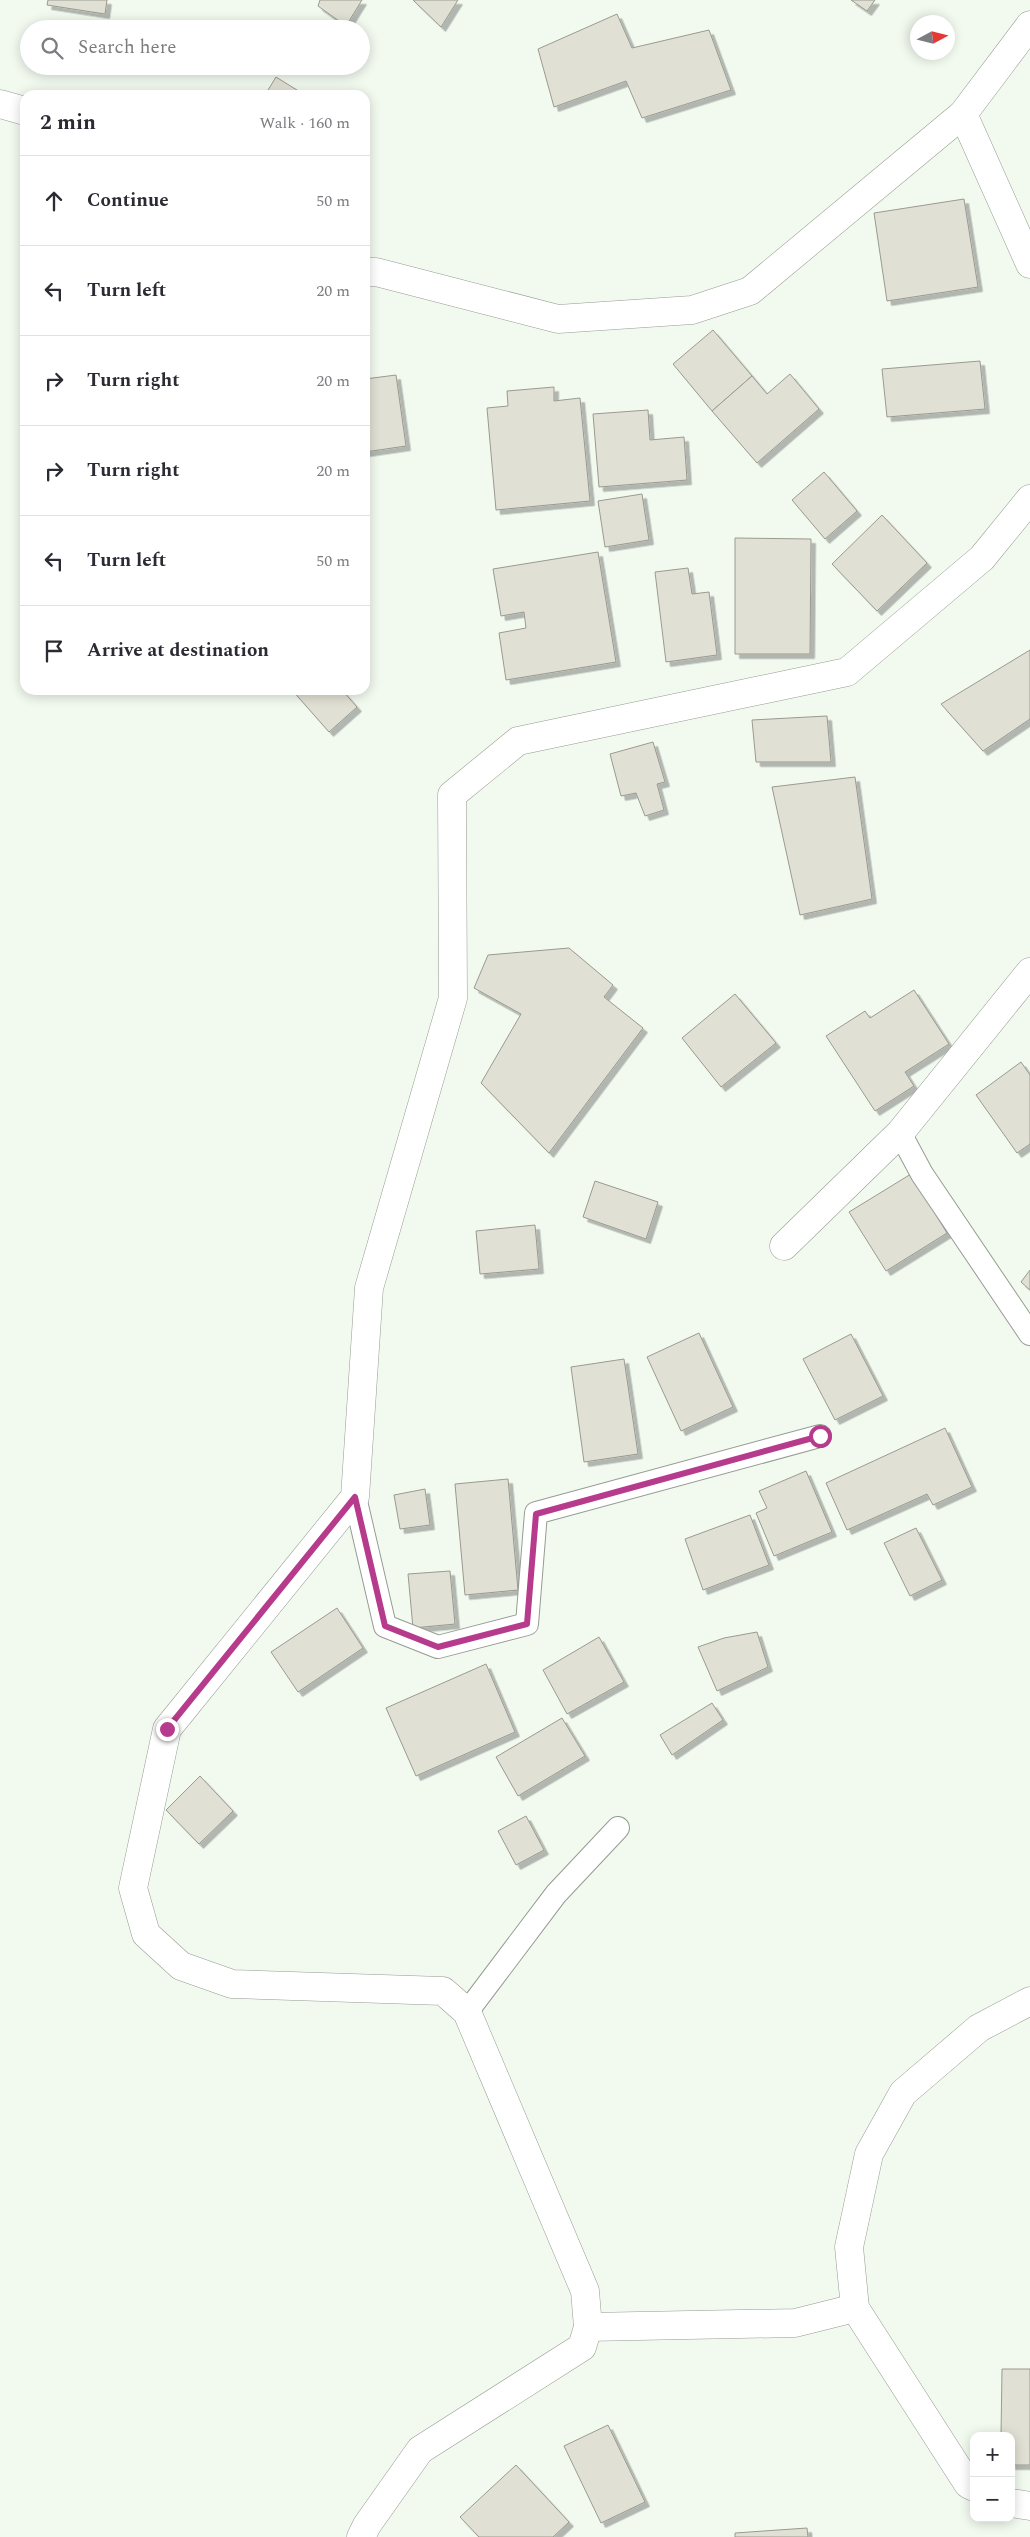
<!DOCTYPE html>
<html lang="en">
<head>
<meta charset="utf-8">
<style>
	body { margin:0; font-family:Spectral,serif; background:#f7f7f7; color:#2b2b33 }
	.controls { position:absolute; right:15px; bottom:15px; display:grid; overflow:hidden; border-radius:10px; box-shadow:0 2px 12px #0003 }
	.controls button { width:45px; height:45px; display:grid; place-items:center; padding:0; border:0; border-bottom:1px solid #e1e1e2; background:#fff; color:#2b2b33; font:25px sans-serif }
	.compass { position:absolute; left:910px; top:15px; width:45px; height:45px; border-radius:50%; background:#fff; box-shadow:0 2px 12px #0003; rotate:83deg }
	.stop { position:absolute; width:15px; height:15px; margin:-11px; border:4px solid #b73b8c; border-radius:50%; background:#fff }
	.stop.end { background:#b73b8c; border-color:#fff; box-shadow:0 1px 5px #0008 }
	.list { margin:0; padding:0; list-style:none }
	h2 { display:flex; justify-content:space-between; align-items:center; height:65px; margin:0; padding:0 20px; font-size:21px }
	h2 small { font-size:16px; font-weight:400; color:#7c7c81 }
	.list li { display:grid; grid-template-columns:32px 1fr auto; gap:15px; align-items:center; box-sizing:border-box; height:90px; padding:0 20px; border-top:1px solid #e1e1e2 }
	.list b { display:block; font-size:19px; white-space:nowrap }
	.list em { font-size:16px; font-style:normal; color:#7c7c81 }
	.icon { flex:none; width:28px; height:28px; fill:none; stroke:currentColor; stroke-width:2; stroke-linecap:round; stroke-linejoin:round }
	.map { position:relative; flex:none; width:1030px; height:2537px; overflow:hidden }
	.search { position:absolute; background:#fff; box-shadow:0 2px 12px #0003; left:20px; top:20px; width:350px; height:55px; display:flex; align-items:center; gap:12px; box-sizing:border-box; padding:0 18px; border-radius:28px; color:#7c7c81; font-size:19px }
	.panel { position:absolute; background:#fff; box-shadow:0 2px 12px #0003; left:20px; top:90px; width:350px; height:605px; border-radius:15px }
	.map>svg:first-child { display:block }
	.building { fill:#e0e0d4; stroke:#9a9a8f; filter:url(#shadow) }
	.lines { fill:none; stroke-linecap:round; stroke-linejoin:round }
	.lane-casing { stroke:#959c93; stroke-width:24 }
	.street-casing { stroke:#959c93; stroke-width:29 }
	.lane { stroke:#fff; stroke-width:22 }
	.street { stroke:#fff; stroke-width:28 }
	.route { stroke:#b73b8c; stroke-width:6 }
</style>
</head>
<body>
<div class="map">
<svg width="1030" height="2537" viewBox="0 0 1030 2537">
	<defs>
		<filter id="shadow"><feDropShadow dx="4.5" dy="4.5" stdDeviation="0" flood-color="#0004"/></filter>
	</defs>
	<rect width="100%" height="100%" fill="#f2faf0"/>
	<g class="building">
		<polygon points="48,0 107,0 105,14 47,5"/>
		<polygon points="320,0 362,0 346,26 318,6"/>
		<polygon points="413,0 458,0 441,27"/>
		<polygon points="851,0 875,0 867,11"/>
		<polygon points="617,14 632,48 709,30 731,90 642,118 626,81 554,107 538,49"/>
		<polygon points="276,77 305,95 265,95"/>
		<polygon points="964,199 978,287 887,301 874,213"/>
		<polygon points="713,330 752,376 712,411 673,364"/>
		<polygon points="980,361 985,409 887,417 882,369"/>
		<polygon points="790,374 819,409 757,463 712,411 752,376 767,394"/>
		<polygon points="396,375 406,446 365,452 365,412 368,412 365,379"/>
		<polygon points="554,387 554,401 580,398 590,501 496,510 487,408 508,406 507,391"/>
		<polygon points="648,410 650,440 684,437 687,480 599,487 593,414"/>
		<polygon points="824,472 857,511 825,539 792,500"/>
		<polygon points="642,494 649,540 605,547 598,501"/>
		<polygon points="882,515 927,563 877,611 832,564"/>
		<polygon points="735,538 811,539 810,654 735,654"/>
		<polygon points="598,552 616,662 506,680 499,633 526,628 524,612 501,616 493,569"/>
		<polygon points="688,568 692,594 709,592 717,655 666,662 655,572"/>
		<polygon points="1030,650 1030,719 983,751 941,704"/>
		<polygon points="292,690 342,690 357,707 329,732"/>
		<polygon points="827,716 831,762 756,762 752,720"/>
		<polygon points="653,742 665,782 657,784 664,810 645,816 636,793 621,796 610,754"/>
		<polygon points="855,777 872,899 800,915 772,787"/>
		<polygon points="569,948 613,985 604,997 643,1028 549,1153 481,1083 521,1014 474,988 488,955"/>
		<polygon points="914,990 949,1044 905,1072 914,1086 875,1111 826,1036 865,1011 870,1018"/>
		<polygon points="735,994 776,1043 721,1087 682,1038"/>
		<polygon points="1021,1062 1030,1075 1030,1144 1017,1153 976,1095"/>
		<polygon points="911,1174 947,1233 886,1271 849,1212"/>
		<polygon points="595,1181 658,1202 646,1239 583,1217"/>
		<polygon points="535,1225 539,1269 480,1274 476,1231"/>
		<polygon points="1030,1270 1030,1290 1021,1282"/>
		<polygon points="699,1333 733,1407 681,1431 647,1357"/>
		<polygon points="851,1334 883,1396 835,1420 803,1359"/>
		<polygon points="624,1359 638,1454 584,1462 571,1367"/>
		<polygon points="945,1428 972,1487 933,1505 927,1494 847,1530 826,1483"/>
		<polygon points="806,1471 832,1532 774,1556 756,1513 767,1508 759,1491"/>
		<polygon points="508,1479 518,1590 465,1595 455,1484"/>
		<polygon points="425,1489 430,1525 400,1529 394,1495"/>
		<polygon points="750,1515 769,1565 703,1590 685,1539"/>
		<polygon points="916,1528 942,1580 910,1596 884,1543"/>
		<polygon points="450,1571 455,1624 413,1628 408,1574"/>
		<polygon points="337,1608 363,1648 298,1692 271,1652"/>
		<polygon points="757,1632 768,1667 717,1691 698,1647 724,1638"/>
		<polygon points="599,1637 624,1682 567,1714 543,1670"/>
		<polygon points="486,1664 515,1732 416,1776 386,1708"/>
		<polygon points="712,1703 723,1720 672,1755 660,1735"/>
		<polygon points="562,1718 585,1756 518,1796 496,1757"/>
		<polygon points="200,1776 233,1811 199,1844 166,1810"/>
		<polygon points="526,1816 544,1850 516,1865 498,1831"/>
		<polygon points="1002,2369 1030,2369 1030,2465 1011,2465 1011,2436 1001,2436"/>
		<polygon points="608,2425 645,2502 601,2523 564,2446"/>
		<polygon points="516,2465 569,2522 553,2537 479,2537 460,2517"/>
		<polygon points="807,2528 808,2537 735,2537 735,2533"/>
	</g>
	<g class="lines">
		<defs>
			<g id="lane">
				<polyline points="900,1133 922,1174 1030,1334"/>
				<polyline points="355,1497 385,1626 438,1647 527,1624 536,1513 820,1436"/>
				<polyline points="467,2012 556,1894 618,1828"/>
			</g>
			<g id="street">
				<polyline points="0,104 25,111"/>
				<polyline points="963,114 1030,264"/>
				<polyline points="365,272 376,272 558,319 692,310 750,291 963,114 1030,25"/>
				<polyline points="784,1246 900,1133 1030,972"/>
				<polyline points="588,2327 795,2323 855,2308"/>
				<polyline points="974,2487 968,2484 855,2308 849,2247 869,2154 903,2093 979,2028 1030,2001"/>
				<polyline points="1011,2503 1030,2506"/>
				<polyline points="361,2537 367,2525 420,2450 582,2347 588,2327 585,2291 467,2012 443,1991 232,1984 181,1966 146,1934 133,1888 167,1729 355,1497 369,1288 453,998 452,795 518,741 847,672 982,558 1030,499"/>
			</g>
		</defs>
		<use href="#lane" class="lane-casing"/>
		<use href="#street" class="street-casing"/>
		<use href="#lane" class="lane"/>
		<use href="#street" class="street"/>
	</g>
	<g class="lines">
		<polyline class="route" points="167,1729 355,1497 385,1626 438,1647 527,1624 536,1514 820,1436"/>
	</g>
</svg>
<div class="controls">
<button>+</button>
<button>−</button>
</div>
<svg class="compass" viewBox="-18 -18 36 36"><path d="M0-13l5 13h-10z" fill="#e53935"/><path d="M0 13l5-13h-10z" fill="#7c7c81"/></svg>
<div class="stop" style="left:820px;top:1436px"></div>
<div class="stop end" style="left:167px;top:1729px"></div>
<div class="search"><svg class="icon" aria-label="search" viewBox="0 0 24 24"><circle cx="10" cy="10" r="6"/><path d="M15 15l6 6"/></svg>Search here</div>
<section class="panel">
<h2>2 min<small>Walk · 160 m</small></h2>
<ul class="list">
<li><svg class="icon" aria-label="ahead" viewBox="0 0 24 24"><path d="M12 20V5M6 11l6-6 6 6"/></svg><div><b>Continue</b></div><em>50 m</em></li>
<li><svg class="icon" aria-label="left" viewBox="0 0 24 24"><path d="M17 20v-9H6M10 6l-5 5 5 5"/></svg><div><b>Turn left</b></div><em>20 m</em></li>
<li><svg class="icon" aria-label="right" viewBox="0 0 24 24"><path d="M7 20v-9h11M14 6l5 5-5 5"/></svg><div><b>Turn right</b></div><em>20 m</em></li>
<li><svg class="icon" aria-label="right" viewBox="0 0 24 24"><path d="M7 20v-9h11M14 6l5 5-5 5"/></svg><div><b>Turn right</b></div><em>20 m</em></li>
<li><svg class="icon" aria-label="left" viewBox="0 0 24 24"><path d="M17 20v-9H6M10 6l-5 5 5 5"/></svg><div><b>Turn left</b></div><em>50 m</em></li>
<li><svg class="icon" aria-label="arrive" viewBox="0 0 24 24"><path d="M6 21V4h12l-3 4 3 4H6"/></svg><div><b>Arrive at destination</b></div></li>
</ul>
</section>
</div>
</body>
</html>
